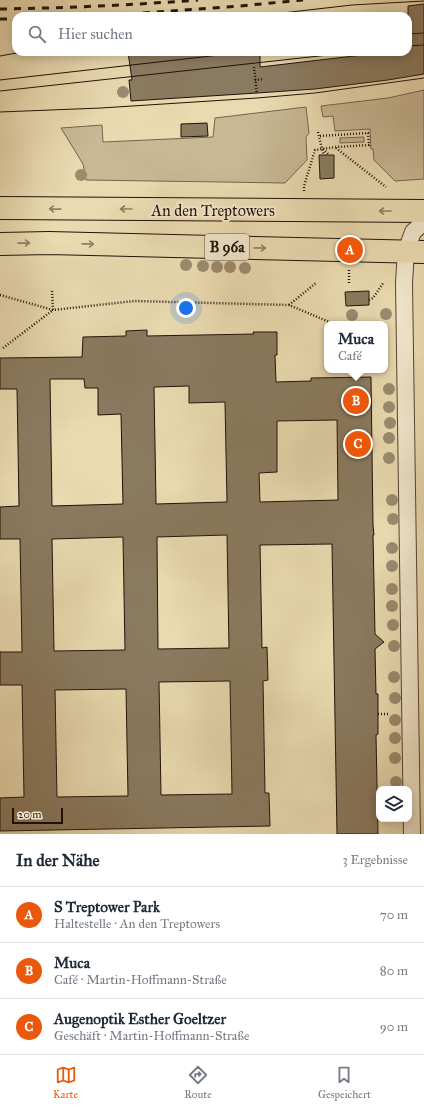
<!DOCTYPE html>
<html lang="de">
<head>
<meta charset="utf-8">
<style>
	body { margin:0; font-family:"IM FELL Great Primer",serif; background:#f6f6f7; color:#1f2937 }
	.controls { position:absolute; right:12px; bottom:12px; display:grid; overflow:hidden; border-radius:8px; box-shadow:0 2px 10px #0003 }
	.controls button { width:36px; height:36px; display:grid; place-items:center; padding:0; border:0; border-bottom:1px solid #e0e1e3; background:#fff; color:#1f2937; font:20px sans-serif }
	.scale { position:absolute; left:12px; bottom:10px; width:51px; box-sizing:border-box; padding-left:4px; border:2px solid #221109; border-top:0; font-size:11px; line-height:14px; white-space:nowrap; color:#221109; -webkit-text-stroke:3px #f1e7cc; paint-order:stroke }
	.you { position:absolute; left:186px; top:308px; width:14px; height:14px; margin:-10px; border:3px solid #fff; border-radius:50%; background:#1a73e8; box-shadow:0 0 0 6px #1a73e833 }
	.badge { display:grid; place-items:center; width:26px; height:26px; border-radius:50%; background:#ea580c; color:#fff; font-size:13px; font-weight:700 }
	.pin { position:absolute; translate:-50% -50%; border:2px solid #fff; box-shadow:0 1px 4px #0006 }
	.popup { position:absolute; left:324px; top:321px; width:64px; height:52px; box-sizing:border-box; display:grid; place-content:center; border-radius:8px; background:#fff; filter:drop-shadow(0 1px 3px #0005); font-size:13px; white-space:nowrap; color:#747a83 }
	.popup b { font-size:15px; color:#1f2937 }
	.popup::after { content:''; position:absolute; left:50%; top:100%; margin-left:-8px; border:8px solid transparent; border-top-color:#fff }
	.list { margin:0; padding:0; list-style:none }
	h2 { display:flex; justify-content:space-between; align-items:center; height:52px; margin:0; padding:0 16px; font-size:17px }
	h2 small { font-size:13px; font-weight:400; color:#747a83 }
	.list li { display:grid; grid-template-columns:26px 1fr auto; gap:12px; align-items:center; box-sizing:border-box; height:56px; padding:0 16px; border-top:1px solid #e0e1e3 }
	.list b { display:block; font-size:15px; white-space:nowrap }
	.list p { margin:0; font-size:13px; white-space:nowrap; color:#747a83 }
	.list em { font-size:13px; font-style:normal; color:#747a83 }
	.icon { flex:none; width:22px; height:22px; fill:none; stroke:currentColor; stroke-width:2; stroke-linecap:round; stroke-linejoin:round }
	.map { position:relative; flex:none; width:424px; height:834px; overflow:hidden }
	.search { position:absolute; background:#fff; box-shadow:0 2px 10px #0003; left:12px; right:12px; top:12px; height:44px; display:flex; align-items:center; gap:10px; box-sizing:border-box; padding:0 14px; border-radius:12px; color:#747a83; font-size:15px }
	.sheet { height:220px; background:#fff }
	nav { display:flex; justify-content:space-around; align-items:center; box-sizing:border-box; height:56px; border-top:1px solid #e0e1e3; background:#fff; font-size:11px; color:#747a83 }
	nav a { display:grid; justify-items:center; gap:2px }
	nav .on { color:#ea580c }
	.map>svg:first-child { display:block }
	.green { fill:#c8b894; stroke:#75644e }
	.building { fill:#8a7a60; stroke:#221109; fill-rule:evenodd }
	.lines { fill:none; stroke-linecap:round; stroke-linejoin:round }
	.minor-casing { stroke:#544333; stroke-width:18 }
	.primary-casing { stroke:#221109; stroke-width:24 }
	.path { stroke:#221109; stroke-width:2.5; stroke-dasharray:1 2; stroke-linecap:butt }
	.minor { stroke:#f1e7cc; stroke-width:16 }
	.primary { stroke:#eadab0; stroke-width:22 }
	.tram { stroke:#221109; stroke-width:1 }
	.rail { stroke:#221109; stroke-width:3; stroke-dasharray:7 7; stroke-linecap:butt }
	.tree { fill:#9c8b6f }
	.oneway { stroke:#908065 }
	.labels { text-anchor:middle; stroke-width:4; stroke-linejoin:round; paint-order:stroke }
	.shield { fill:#f1e7cc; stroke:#605144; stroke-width:1 }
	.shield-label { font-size:15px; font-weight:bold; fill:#221109 }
	.street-label { font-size:16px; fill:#221109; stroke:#f1e7cc }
</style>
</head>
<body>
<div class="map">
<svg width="424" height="834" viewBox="0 0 424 834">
	<rect width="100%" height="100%" fill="#eadab0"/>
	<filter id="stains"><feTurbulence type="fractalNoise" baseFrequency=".005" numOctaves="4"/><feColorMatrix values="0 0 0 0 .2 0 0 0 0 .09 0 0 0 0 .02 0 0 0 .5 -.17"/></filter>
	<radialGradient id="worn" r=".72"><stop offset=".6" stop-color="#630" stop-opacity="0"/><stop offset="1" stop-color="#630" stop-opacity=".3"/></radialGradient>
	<g class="green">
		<polygon points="424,90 424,179 395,181 374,160 373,149 371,149 370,129 335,131 333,116 323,117 321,106 388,98"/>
		<polygon points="306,107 309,133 306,137 307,160 285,183 86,180 83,164 61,128 102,125 103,142 213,137 215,118"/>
		<polygon points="364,137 364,142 340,143 340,138"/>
	</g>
	<g class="building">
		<polygon points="424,4 424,74 388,80 315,89 257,93 131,101 129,80 132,80 128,52 260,52 260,67 388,52 408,52 408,6"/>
		<polygon points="207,123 208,136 181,137 181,124"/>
		<polygon points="319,155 334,155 334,178 320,179"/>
		<polygon points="369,291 369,305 346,306 345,292"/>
		<path d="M147 330V336L254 334 253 332H277V355H275L276 382 311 381V378L371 377 373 525 374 535H373L375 634 384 642 375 649 376 694H378V734L376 735 378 834H337L332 544 260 545 262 648 267 647 268 680 263 681 265 793H269L270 826 0 831V798L24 797 22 685H0V652H22L20 539H0V507L19 506 17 389H0V358L82 357 83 337 126 336V331ZM50 379H84L85 388H98V415L121 414 123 504 52 506ZM189 386V403L225 402 227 502 156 504 154 387ZM337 420 338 500 260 502 259 473 277 472V421ZM227 535 229 648 158 649 157 537ZM123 537 125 650 54 651 52 539ZM230 681 232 794 161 795 159 682ZM126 689 128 796 57 797 55 690Z"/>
	</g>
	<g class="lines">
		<defs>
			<polyline id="minor" points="412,834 404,283 406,251 413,232 424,222"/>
			<g id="primary">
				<polyline points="0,208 424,211"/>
				<polyline points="0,244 49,243 424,252"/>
			</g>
		</defs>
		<use href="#minor" class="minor-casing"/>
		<use href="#primary" class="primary-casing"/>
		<g class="path">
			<polyline points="254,67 257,94"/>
			<polyline points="255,80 263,79"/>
			<polyline points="318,132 321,145 324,155"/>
			<polyline points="336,148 386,187"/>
			<polyline points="323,149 329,155"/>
			<polyline points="304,191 304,186 315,150 336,147 369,145 368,133 319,136"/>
			<polyline points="349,283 349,270"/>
			<polyline points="0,295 53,310 134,301 289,305 334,324"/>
			<polyline points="369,300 373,298 384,282"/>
			<polyline points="289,305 316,283"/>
			<polyline points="3,348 53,310 52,290"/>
			<polyline points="378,714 389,714"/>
		</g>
		<use href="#minor" class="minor"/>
		<use href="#primary" class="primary"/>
		<g class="tram">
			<polyline points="256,16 352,5 424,1"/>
			<polyline points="408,34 424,33"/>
			<polyline points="408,46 424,45"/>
			<polyline points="0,56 22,52"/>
			<polyline points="0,80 246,52"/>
			<polyline points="0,91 356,52"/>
			<polyline points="0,112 101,108 257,98 315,93 424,78"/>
		</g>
		<g class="rail">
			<path d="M0 9C66 8 132 5 198 0"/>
			<polyline points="101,16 240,6 303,0"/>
			<polyline points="0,19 16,19"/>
		</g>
	</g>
	<g class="tree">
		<circle cx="123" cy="92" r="6"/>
		<circle cx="81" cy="175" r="6"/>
		<circle cx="186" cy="265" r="6"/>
		<circle cx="203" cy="266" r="6"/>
		<circle cx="217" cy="267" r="6"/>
		<circle cx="230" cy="267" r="6"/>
		<circle cx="245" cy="268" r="6"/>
		<circle cx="386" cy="314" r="6"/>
		<circle cx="352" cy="315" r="6"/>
		<circle cx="389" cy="389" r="6"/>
		<circle cx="389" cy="407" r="6"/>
		<circle cx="390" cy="423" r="6"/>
		<circle cx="389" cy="438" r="6"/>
		<circle cx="389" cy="458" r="6"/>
		<circle cx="392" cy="500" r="6"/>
		<circle cx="393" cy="519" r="6"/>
		<circle cx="392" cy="548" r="6"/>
		<circle cx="392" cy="566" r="6"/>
		<circle cx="392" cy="589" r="6"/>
		<circle cx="392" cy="606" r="6"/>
		<circle cx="393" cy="625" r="6"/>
		<circle cx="394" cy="646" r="6"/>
		<circle cx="394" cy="677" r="6"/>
		<circle cx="395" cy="698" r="6"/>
		<circle cx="395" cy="720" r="6"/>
		<circle cx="395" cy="738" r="6"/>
		<circle cx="395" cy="758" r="6"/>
		<circle cx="396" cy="782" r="6"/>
	</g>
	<defs><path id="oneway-shaft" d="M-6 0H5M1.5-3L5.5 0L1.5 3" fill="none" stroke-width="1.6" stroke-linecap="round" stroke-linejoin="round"/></defs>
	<g class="oneway">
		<use href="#oneway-shaft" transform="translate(55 209) rotate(-179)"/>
		<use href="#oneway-shaft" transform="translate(126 209) rotate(-180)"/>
		<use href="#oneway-shaft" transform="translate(385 211) rotate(-180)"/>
		<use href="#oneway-shaft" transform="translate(24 243) rotate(-1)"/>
		<use href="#oneway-shaft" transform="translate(88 244) rotate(1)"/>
		<use href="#oneway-shaft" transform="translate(260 248) rotate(1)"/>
	</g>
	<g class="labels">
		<rect class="shield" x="205" y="234" width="44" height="26" rx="3"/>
		<g class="shield-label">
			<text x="227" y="252">B 96a</text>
		</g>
		<g class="street-label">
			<text x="213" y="216">An den Treptowers</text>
		</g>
	</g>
	<rect width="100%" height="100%" filter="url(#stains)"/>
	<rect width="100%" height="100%" fill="url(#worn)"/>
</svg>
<div class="controls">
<button><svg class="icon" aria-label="layers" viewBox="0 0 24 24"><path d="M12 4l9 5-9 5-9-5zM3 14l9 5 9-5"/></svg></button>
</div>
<div class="scale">20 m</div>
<div class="you"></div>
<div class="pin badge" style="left:350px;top:250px">A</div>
<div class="pin badge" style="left:356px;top:401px">B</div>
<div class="popup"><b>Muca</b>Café</div>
<div class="pin badge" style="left:358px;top:444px">C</div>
<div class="search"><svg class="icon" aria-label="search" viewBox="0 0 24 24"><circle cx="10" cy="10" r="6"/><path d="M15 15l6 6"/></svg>Hier suchen</div>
</div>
<section class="sheet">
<h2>In der Nähe<small>3 Ergebnisse</small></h2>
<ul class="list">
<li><span class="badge">A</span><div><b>S Treptower Park</b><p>Haltestelle · An den Treptowers</p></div><em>70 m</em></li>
<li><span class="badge">B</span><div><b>Muca</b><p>Café · Martin-Hoffmann-Straße</p></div><em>80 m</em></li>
<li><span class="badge">C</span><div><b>Augenoptik Esther Goeltzer</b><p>Geschäft · Martin-Hoffmann-Straße</p></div><em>90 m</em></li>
</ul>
</section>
<nav>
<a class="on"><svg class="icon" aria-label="map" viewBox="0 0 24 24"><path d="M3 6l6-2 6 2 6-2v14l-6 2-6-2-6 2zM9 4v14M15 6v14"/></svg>Karte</a>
<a><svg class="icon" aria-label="directions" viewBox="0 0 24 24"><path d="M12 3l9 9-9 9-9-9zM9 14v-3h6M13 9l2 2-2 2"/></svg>Route</a>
<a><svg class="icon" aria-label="saved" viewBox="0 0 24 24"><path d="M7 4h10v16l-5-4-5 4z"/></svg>Gespeichert</a>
</nav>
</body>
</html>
